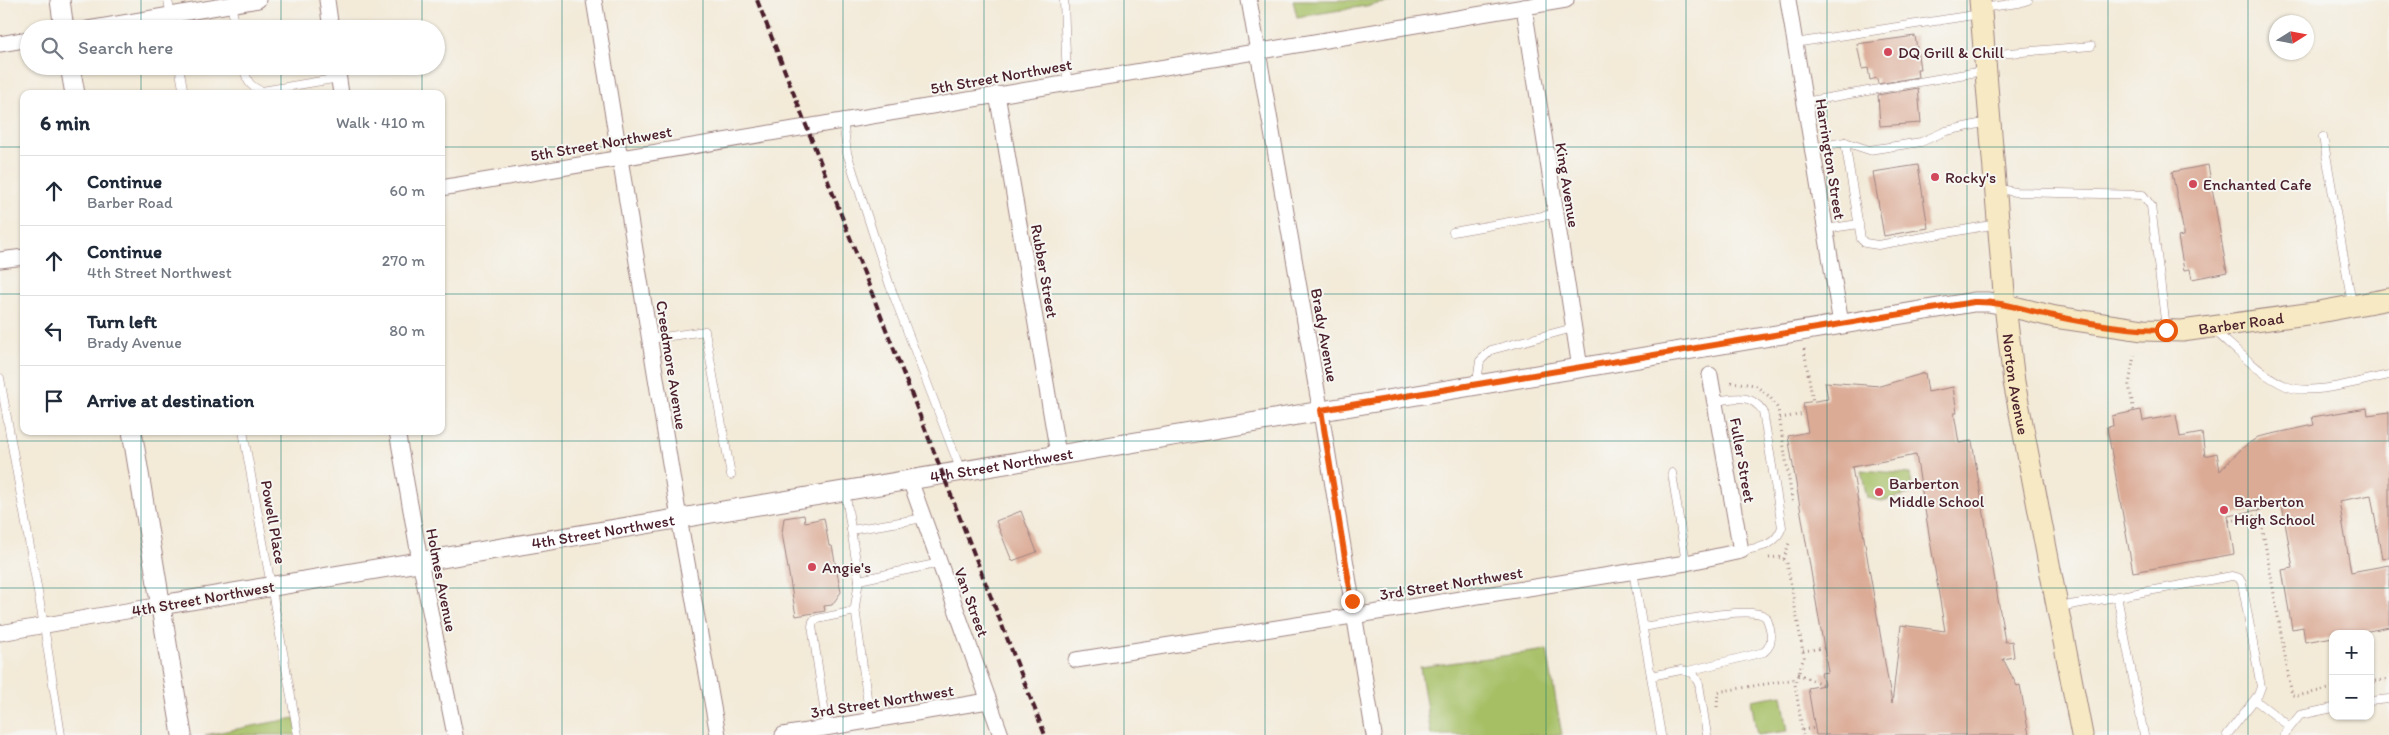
<!DOCTYPE html>
<html lang="en">
<head>
<meta charset="utf-8">
<style>
	body { margin:0; font-family:Itim,sans-serif; background:#f6f6f7; color:#1f2937 }
	.controls { position:absolute; right:15px; bottom:15px; display:grid; overflow:hidden; border-radius:10px; box-shadow:0 1px 4px #0004 }
	.controls button { width:45px; height:45px; display:grid; place-items:center; padding:0; border:0; border-bottom:1px solid #e0e1e3; background:#fff; color:#1f2937; font:25px sans-serif }
	.compass { position:absolute; left:2269px; top:15px; width:45px; height:45px; border-radius:50%; background:#fff; box-shadow:0 1px 4px #0004; rotate:79deg }
	.stop { position:absolute; width:15px; height:15px; margin:-11px; border:4px solid #ea580c; border-radius:50%; background:#fff }
	.stop.end { background:#ea580c; border-color:#fff; box-shadow:0 1px 5px #0008 }
	.list { margin:0; padding:0; list-style:none }
	h2 { display:flex; justify-content:space-between; align-items:center; height:65px; margin:0; padding:0 20px; font-size:21px }
	h2 small { font-size:16px; font-weight:400; color:#747a83 }
	.list li { display:grid; grid-template-columns:32px 1fr auto; gap:15px; align-items:center; box-sizing:border-box; height:70px; padding:0 20px; border-top:1px solid #e0e1e3 }
	.list b { display:block; font-size:19px; white-space:nowrap }
	.list p { margin:0; font-size:16px; white-space:nowrap; color:#747a83 }
	.list em { font-size:16px; font-style:normal; color:#747a83 }
	.icon { flex:none; width:28px; height:28px; fill:none; stroke:currentColor; stroke-width:2; stroke-linecap:round; stroke-linejoin:round }
	.map { position:relative; flex:none; width:2389px; height:735px; overflow:hidden }
	.search { position:absolute; background:#fff; box-shadow:0 1px 4px #0004; left:20px; top:20px; width:425px; height:55px; display:flex; align-items:center; gap:12px; box-sizing:border-box; padding:0 18px; border-radius:28px; color:#747a83; font-size:19px }
	.panel { position:absolute; background:#fff; box-shadow:0 1px 4px #0004; left:20px; top:90px; width:425px; height:345px; border-radius:10px }
	.map>svg:first-child { display:block }
	.green { fill:#a6bf65; stroke:#786f48 }
	.building { fill:#dbab96; fill-rule:evenodd }
	.lines { fill:none; stroke-linecap:round; stroke-linejoin:round }
	.service-casing { stroke:#9e8482; stroke-width:9 }
	.minor-casing { stroke:#9e8482; stroke-width:17 }
	.tertiary-casing { stroke:#9e8482; stroke-width:21 }
	.secondary-casing { stroke:#9e8482; stroke-width:23 }
	.path { stroke:#9e8482; stroke-width:3; stroke-dasharray:1 4; stroke-linecap:butt }
	.service { stroke:#fff; stroke-width:8 }
	.minor { stroke:#fff; stroke-width:15 }
	.tertiary { stroke:#fff; stroke-width:19 }
	.secondary { stroke:#f6e9c3; stroke-width:21 }
	.rail { stroke:#4a1f2b; stroke-width:4; stroke-dasharray:8 4; stroke-linecap:butt }
	.route { stroke:#ea580c; stroke-width:6 }
	.grid { fill:none; stroke:#0f766e; stroke-width:1; stroke-opacity:0.55 }
	.poi-dot { fill:#d1495b; stroke:#f6f6f2; stroke-width:2 }
	.labels { text-anchor:middle; stroke-width:4; stroke-linejoin:round; paint-order:stroke }
	.poi-label { font-size:16px; fill:#4a1f2b; stroke:#f6f6f2; text-anchor:start }
	.street-label { font-size:16px; fill:#4a1f2b; stroke:#f6f6f2 }
</style>
</head>
<body>
<div class="map">
<svg width="2389" height="735" viewBox="0 0 2389 735">
	<rect width="100%" height="100%" fill="#f6f6f2"/>
	<filter id="ink" filterUnits="userSpaceOnUse"><feTurbulence type="fractalNoise" baseFrequency=".02" numOctaves="2"/><feDisplacementMap in="SourceGraphic" scale="10" xChannelSelector="R" yChannelSelector="G"/><feConvolveMatrix kernelMatrix="1 2 1 2 8 2 1 2 1" color-interpolation-filters="sRGB"/></filter>
	<filter id="wash" filterUnits="userSpaceOnUse"><feTurbulence type="fractalNoise" baseFrequency=".0096" numOctaves="4" result="noise"/><feDisplacementMap in="SourceGraphic" scale="20" xChannelSelector="R" yChannelSelector="G"/><feGaussianBlur stdDeviation="1.12" result="paint"/><feColorMatrix in="noise" values="0 0 0 0 0 0 0 0 0 0 0 0 0 0 0 0 0 1.4 0 .05"/><feComposite in="paint" operator="in"/></filter>
	<g filter="url(#wash)">
		<rect width="100%" height="100%" fill="#f3ead8"/>
		<g class="green">
			<polygon points="1293,0 1403,0 1297,17"/>
			<polygon points="1861,470 1910,474 1913,493 1882,501 1867,498"/>
			<polygon points="1547,650 1562,735 1431,735 1420,667"/>
			<polygon points="1782,695 1788,731 1757,735 1751,700"/>
			<polygon points="295,718 298,735 205,735"/>
		</g>
		<g id="blocks">
			<g class="building">
				<polygon points="1915,36 1920,69 1917,69 1918,77 1878,84 1877,78 1870,80 1868,68 1862,69 1857,44"/>
				<polygon points="1918,88 1921,123 1880,126 1878,95"/>
				<polygon points="1918,165 1928,228 1884,236 1873,172"/>
				<polygon points="2208,165 2227,272 2192,279 2190,269 2184,270 2178,237 2183,236 2183,228 2172,172"/>
				<path d="M1925 373 1928 392 1953 387 1957 413H1954L1959 443 1972 441 2005 642 2012 641 2014 657 2003 659 2017 686 2020 685 2029 735H1816L1808 688 1824 685 1821 673 1828 672 1788 436 1808 432 1803 403 1828 399 1825 382 1880 386ZM1916 455 1945 631 1901 625 1892 704 1852 467Z"/>
				<polygon points="2367,408 2368,415 2389,412 2389,558 2382,559 2371,495 2339,501 2351,572 2389,565 2389,627 2353,634 2333,634 2333,637 2305,642 2303,627 2292,629 2282,570 2293,568 2282,505 2228,516 2234,554 2133,572 2107,427 2113,426 2112,416 2141,410 2143,421 2176,415 2180,437 2202,433 2205,456 2217,453 2220,471 2241,449 2258,437 2314,425 2312,417"/>
				<polygon points="1021,511 1037,552 1012,561 996,521"/>
				<polygon points="804,515 805,522 824,518 829,546 832,546 841,592 832,605 824,606 825,611 796,616 782,533 784,518"/>
			</g>
		</g>
	</g>
	<g filter="url(#ink)">
		<use href="#blocks" fill-opacity="0" stroke="#9e8482" stroke-width="1"/>
		<g class="lines">
			<defs>
				<g id="service">
					<polyline points="168,0 173,29"/>
					<polyline points="1064,0 1067,83"/>
					<polyline points="231,4 236,29"/>
					<polyline points="1981,8 2019,3 2028,0"/>
					<polyline points="1795,43 1980,14"/>
					<polyline points="1986,55 2091,46"/>
					<polyline points="179,66 184,94"/>
					<path d="M243 66C247 80 248 86 262 91L339 78"/>
					<polyline points="1804,102 1983,71"/>
					<polyline points="843,120 847,153 890,286 961,471"/>
					<polyline points="2323,137 2352,304"/>
					<polyline points="1845,142 1861,239 1865,243 1878,245 1997,224"/>
					<polyline points="1812,148 1845,142 1869,150 1921,142 1946,131 1988,122"/>
					<polyline points="1996,188 2015,192 2143,195 2151,206 2166,328"/>
					<polyline points="1825,229 1859,224"/>
					<polyline points="1453,232 1554,214"/>
					<path d="M2215 331C2237 350 2259 374 2286 386 2310 397 2362 380 2389 375"/>
					<polyline points="650,339 705,331 731,475"/>
					<polyline points="0,378 44,626 61,735"/>
					<polyline points="1480,383 1478,375 1480,361 1491,350 1573,328"/>
					<path d="M1715 401C1735 399 1749 392 1763 411L1782 527C1775 547 1760 547 1741 551"/>
					<polyline points="243,431 298,735"/>
					<polyline points="1672,473 1686,563"/>
					<polyline points="845,490 859,580 855,607 870,720"/>
					<polyline points="851,530 924,518"/>
					<polyline points="1633,571 1661,735"/>
					<polyline points="859,580 940,563"/>
					<polyline points="2117,596 2144,735"/>
					<polyline points="2059,607 2232,576 2239,578 2242,583 2261,687 2258,695 2227,735"/>
					<path d="M1643 627C1665 624 1752 604 1766 617 1771 629 1775 643 1764 652L1688 671"/>
					<polyline points="1651,676 1681,670 1693,673 1699,684 1707,735"/>
					<polyline points="2255,700 2290,727"/>
					<polyline points="2370,701 2389,699"/>
					<polyline points="827,728 812,626 813,621 817,619 855,611"/>
					<polyline points="2284,735 2300,715 2333,708"/>
				</g>
				<g id="minor">
					<polyline points="327,0 331,29"/>
					<polyline points="594,0 679,518 718,735"/>
					<polyline points="1249,0 1323,425 1374,735"/>
					<polyline points="1788,0 1841,324"/>
					<polyline points="1524,7 1580,368"/>
					<polyline points="88,29 258,0"/>
					<polyline points="0,44 29,39"/>
					<polyline points="337,66 341,94"/>
					<polyline points="997,94 1058,454"/>
					<polyline points="441,188 1566,0"/>
					<polyline points="0,260 24,257"/>
					<polyline points="397,431 420,561 455,735"/>
					<polyline points="910,480 1001,735"/>
					<polyline points="0,633 161,605"/>
					<polyline points="1076,660 1686,563 1741,551 1710,375"/>
					<polyline points="783,735 988,701"/>
				</g>
				<g id="tertiary">
					<polyline points="60,0 64,29"/>
					<polyline points="70,66 75,94"/>
					<polyline points="132,431 182,735"/>
					<path id="s1" d="M161 605 1974 302H1988L2005 305"/>
				</g>
				<g id="secondary">
					<path id="s2" d="M1980 0 2005 305 2014 382 2082 735"/>
					<path id="s3" d="M2005 305 2055 317 2143 330 2182 331 2314 313 2389 299"/>
				</g>
			</defs>
			<use href="#service" class="service-casing"/>
			<use href="#minor" class="minor-casing"/>
			<use href="#tertiary" class="tertiary-casing"/>
			<use href="#secondary" class="secondary-casing"/>
			<g class="path">
				<polyline points="1804,349 1813,402"/>
				<polyline points="2134,355 2129,385 2134,412"/>
				<polyline points="1731,382 1755,385 1770,397 1778,409 1793,505"/>
				<polyline points="1780,418 1805,414"/>
				<polyline points="2259,510 2260,515"/>
				<polyline points="2229,521 2260,515 2292,695 2297,696 2333,688"/>
				<path d="M1769 558C1777 557 1782 556 1787 563L1804 657 1795 684 1803 735"/>
				<polyline points="1784,559 1789,543"/>
				<polyline points="1803,651 1824,648"/>
				<polyline points="1798,674 1824,685"/>
				<polyline points="2370,682 2389,679"/>
				<polyline points="1717,707 1718,693 1723,691 1796,679"/>
				<polyline points="1802,730 1815,728"/>
			</g>
			<use href="#service" class="service"/>
			<use href="#minor" class="minor"/>
			<use href="#tertiary" class="tertiary"/>
			<use href="#secondary" class="secondary"/>
			<polyline class="rail" points="757,0 1045,735"/>
		</g>
	</g>
	<g class="lines" filter="url(#ink)">
		<path class="route" d="M1352 601 1321 410 1974 302C2001 301 2028 311 2054 316 2091 324 2129 330 2166 330"/>
	</g>
	<path class="grid" d="M141 0V29M281 0V29M422 0V29M562 0V735M703 0V735M843 0V735M984 0V735M1124 0V735M1265 0V735M1405 0V735M1546 0V735M1686 0V735M1827 0V735M1967 0V735M2108 0V735M2248 0V735M141 66V94M281 66V94M422 66V94M0 147H24M441 147H2389M0 294H24M441 294H2389M141 431V735M281 431V735M422 431V735M0 441H2389M0 588H2389"/>
	<g class="poi-dot">
		<circle cx="1888" cy="52" r="5"/>
		<circle cx="1935" cy="177" r="5"/>
		<circle cx="2193" cy="184" r="5"/>
		<circle cx="1879" cy="492" r="5"/>
		<circle cx="2224" cy="510" r="5"/>
		<circle cx="812" cy="567" r="5"/>
	</g>
	<g class="labels">
		<g class="poi-label">
			<text x="1898" y="58">DQ Grill &amp; Chill</text>
			<text x="1945" y="183">Rocky's</text>
			<text x="2203" y="190">Enchanted Cafe</text>
			<text x="1889" y="489">Barberton<tspan x="1889" dy="18">Middle School</tspan></text>
			<text x="2234" y="507">Barberton<tspan x="2234" dy="18">High School</tspan></text>
			<text x="822" y="573">Angie's</text>
		</g>
		<g class="street-label">
			<text transform="translate(1001 76) rotate(-10)" y="6">5th Street Northwest</text>
			<text transform="translate(601 143) rotate(-10)" y="6">5th Street Northwest</text>
			<text transform="translate(1831 159) rotate(81)" y="6">Harrington Street</text>
			<text transform="translate(1568 185) rotate(81)" y="6">King Avenue</text>
			<text transform="translate(1045 271) rotate(80)" y="6">Rubber Street</text>
			<text dy="6" stroke="none"><textPath href="#s3" startOffset="239">Barber Road</textPath></text>
			<text transform="translate(1325 335) rotate(80)" y="6">Brady Avenue</text>
			<text transform="translate(672 365) rotate(81)" y="6">Creedmore Avenue</text>
			<text dy="6" stroke="none"><textPath href="#s2" startOffset="386">Norton Avenue</textPath></text>
			<text transform="translate(1743 460) rotate(80)" y="6">Fuller Street</text>
			<text dy="6" stroke="none"><textPath href="#s1" startOffset="852">4th Street Northwest</textPath></text>
			<text transform="translate(274 522) rotate(80)" y="6">Powell Place</text>
			<text dy="6" stroke="none"><textPath href="#s1" startOffset="448">4th Street Northwest</textPath></text>
			<text transform="translate(442 580) rotate(79)" y="6">Holmes Avenue</text>
			<text transform="translate(1451 583) rotate(-9)" y="6">3rd Street Northwest</text>
			<text transform="translate(203 598) rotate(-10)" y="6">4th Street Northwest</text>
			<text transform="translate(972 602) rotate(70)" y="6">Van Street</text>
			<text transform="translate(882 701) rotate(-9)" y="6">3rd Street Northwest</text>
		</g>
	</g>
</svg>
<div class="controls">
<button>+</button>
<button>−</button>
</div>
<svg class="compass" viewBox="-18 -18 36 36"><path d="M0-13l5 13h-10z" fill="#e53935"/><path d="M0 13l5-13h-10z" fill="#747a83"/></svg>
<div class="stop" style="left:2166px;top:330px"></div>
<div class="stop end" style="left:1352px;top:601px"></div>
<div class="search"><svg class="icon" aria-label="search" viewBox="0 0 24 24"><circle cx="10" cy="10" r="6"/><path d="M15 15l6 6"/></svg>Search here</div>
<section class="panel">
<h2>6 min<small>Walk · 410 m</small></h2>
<ul class="list">
<li><svg class="icon" aria-label="ahead" viewBox="0 0 24 24"><path d="M12 20V5M6 11l6-6 6 6"/></svg><div><b>Continue</b><p>Barber Road</p></div><em>60 m</em></li>
<li><svg class="icon" aria-label="ahead" viewBox="0 0 24 24"><path d="M12 20V5M6 11l6-6 6 6"/></svg><div><b>Continue</b><p>4th Street Northwest</p></div><em>270 m</em></li>
<li><svg class="icon" aria-label="left" viewBox="0 0 24 24"><path d="M17 20v-9H6M10 6l-5 5 5 5"/></svg><div><b>Turn left</b><p>Brady Avenue</p></div><em>80 m</em></li>
<li><svg class="icon" aria-label="arrive" viewBox="0 0 24 24"><path d="M6 21V4h12l-3 4 3 4H6"/></svg><div><b>Arrive at destination</b></div></li>
</ul>
</section>
</div>
</body>
</html>
